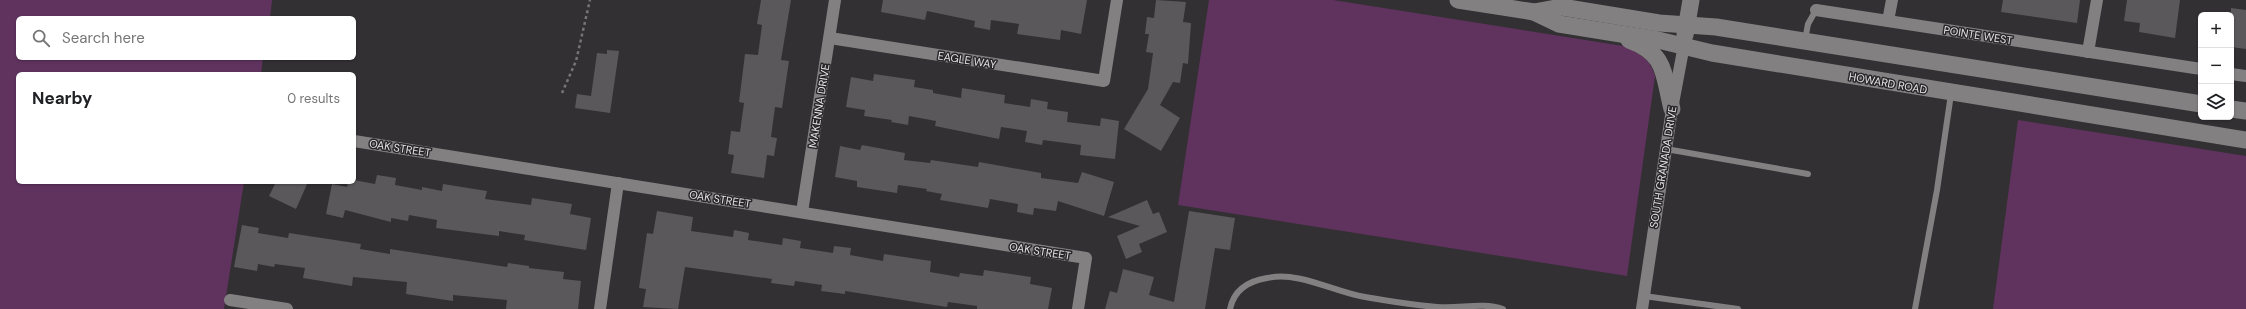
<!DOCTYPE html>
<html lang="en">
<head>
<meta charset="utf-8">
<style>
	body { margin:0; font-family:"DM Sans",sans-serif; background:#f6f6f6; color:#202124 }
	.controls { position:absolute; right:12px; top:12px; display:grid; overflow:hidden; border-radius:6px; box-shadow:0 1px 3px #0004 }
	.controls button { width:36px; height:36px; display:grid; place-items:center; padding:0; border:0; border-bottom:1px solid #e0e0e0; background:#fff; color:#202124; font:20px sans-serif }
	.list { margin:0; padding:0; list-style:none }
	h2 { display:flex; justify-content:space-between; align-items:center; height:52px; margin:0; padding:0 16px; font-size:17px }
	h2 small { font-size:13px; font-weight:400; color:#757577 }
	.icon { flex:none; width:22px; height:22px; fill:none; stroke:currentColor; stroke-width:2; stroke-linecap:round; stroke-linejoin:round }
	.map { position:relative; flex:none; width:2246px; height:309px; overflow:hidden }
	.search { position:absolute; background:#fff; box-shadow:0 1px 3px #0004; left:16px; top:16px; width:340px; height:44px; display:flex; align-items:center; gap:10px; box-sizing:border-box; padding:0 14px; border-radius:6px; color:#757577; font-size:15px }
	.panel { position:absolute; background:#fff; box-shadow:0 1px 3px #0004; left:16px; top:72px; width:340px; height:112px; border-radius:6px }
	.map>svg:first-child { display:block }
	.green { fill:#60335f }
	.building { fill:#5a585a }
	.lines { fill:none; stroke-linecap:round; stroke-linejoin:round }
	.path { stroke:#767576; stroke-width:2.5; stroke-dasharray:3 3; stroke-linecap:butt }
	.lane { stroke:#838082; stroke-width:6 }
	.street { stroke:#838082; stroke-width:12 }
	.secondary { stroke:#838082; stroke-width:17 }
	.labels { text-anchor:middle; stroke-width:3; stroke-linejoin:round; paint-order:stroke }
	.street-label { font-size:11px; fill:#e7e6e7; stroke:#282628 }
</style>
</head>
<body>
<div class="map">
<svg width="2246" height="309" viewBox="0 0 2246 309">
	<rect width="100%" height="100%" fill="#323032"/>
	<g class="green">
		<polygon points="0,0 272,0 270,18 18,18 18,58 263,58 261,74 18,74 18,182 244,182 224,309 0,309"/>
		<path d="M1209 0H1333L1623 46C1640 54 1649 57 1655 76L1627 276 1178 205Z"/>
		<polygon points="2018,120 2246,156 2246,309 1993,309"/>
	</g>
	<g class="building">
		<polygon points="761,0 791,0 781,60 789,61 782,108 775,107 771,137 777,138 774,156 767,155 764,178 731,173 734,155 728,154 731,131 740,132 744,103 739,102 745,54 758,55 762,25 757,24"/>
		<polygon points="883,0 1087,0 1081,34 1061,30 1060,40 1017,34 1019,24 991,20 990,30 974,27 975,21 927,11 925,20 881,12"/>
		<polygon points="1156,0 1186,2 1183,22 1191,23 1188,64 1183,63 1180,83 1173,82 1160,105 1180,118 1161,151 1124,129 1148,89 1153,53 1146,52 1149,34 1145,34 1147,17 1154,18"/>
		<polygon points="2003,0 2080,0 2077,23 2001,12"/>
		<polygon points="2127,0 2180,0 2175,38 2139,32 2140,23 2124,21"/>
		<polygon points="2231,8 2246,10 2246,49 2231,47"/>
		<polygon points="607,50 619,51 610,113 575,108 577,94 591,96 597,53 607,54"/>
		<polygon points="874,74 915,80 914,87 933,90 933,93 961,98 962,88 1005,95 1004,103 1030,107 1031,99 1048,102 1047,109 1068,112 1067,122 1100,126 1101,118 1119,121 1115,159 1080,155 1081,145 1043,140 1042,145 1025,142 1027,131 1001,127 999,139 935,126 936,121 909,116 908,125 891,122 892,120 864,116 865,110 846,107 851,77 873,81"/>
		<polygon points="862,145 905,153 904,160 930,163 931,160 978,167 979,162 1041,173 1041,178 1078,183 1082,172 1114,182 1104,216 1058,201 1056,211 1034,208 1033,215 1017,212 1018,204 990,199 988,208 940,200 942,194 926,191 927,189 898,185 897,193 857,187 857,181 835,177 840,146 860,150"/>
		<polygon points="377,175 396,178 395,185 422,190 422,187 442,191 443,184 487,191 485,199 531,205 532,198 572,204 570,214 591,218 586,250 524,240 525,235 499,231 499,236 436,228 437,220 409,215 408,221 391,218 391,222 345,210 343,218 326,214 332,184 347,187 348,182 354,182 354,180 375,184"/>
		<polygon points="276,182 308,182 296,209 269,196"/>
		<polygon points="1147,200 1153,214 1159,212 1167,232 1139,244 1142,252 1126,259 1117,236 1140,226 1108,217"/>
		<polygon points="657,211 693,217 691,231 733,237 734,230 749,233 748,240 782,245 783,238 801,241 800,248 833,253 834,246 851,248 850,255 883,261 884,254 931,261 930,272 959,277 960,273 983,276 984,270 1031,277 1030,284 1052,288 1048,309 977,309 977,306 948,302 947,307 845,291 845,294 821,291 822,285 795,281 794,286 771,283 772,279 685,267 678,309 643,307 646,289 639,288 647,233 653,234"/>
		<polygon points="1189,211 1235,218 1230,250 1215,248 1205,309 1105,309 1110,291 1117,293 1123,269 1154,277 1149,295 1174,302"/>
		<polygon points="242,225 259,228 258,233 288,238 289,233 361,244 360,249 390,254 390,249 507,267 508,263 529,266 529,268 564,272 563,279 581,281 578,309 506,309 507,300 453,295 453,301 406,294 407,282 353,277 352,286 303,278 305,268 275,264 274,267 258,264 257,271 234,267"/>
	</g>
	<g class="lines">
		<polyline class="path" points="562,93 576,61 590,0"/>
		<g class="lane">
			<polyline points="1805,40 1808,24 1816,10"/>
			<polyline points="1666,149 1808,174"/>
			<polyline points="1644,296 1738,309"/>
			<path d="M1230 309C1234 290 1248 281 1267 278 1300 271 1333 292 1365 297 1388 301 1413 305 1437 307 1460 309 1482 302 1503 309"/>
			<polyline points="1915,309 1937,190 1951,94"/>
		</g>
		<g class="street">
			<polyline points="1816,10 2201,69"/>
			<polyline points="1888,21 1892,0"/>
			<polyline points="830,38 1104,81 1117,0"/>
			<polyline points="2088,52 2097,0"/>
			<polyline points="2231,74 2246,76"/>
			<polyline points="354,141 1086,258 1078,309"/>
			<polyline points="802,212 835,0"/>
			<polyline points="230,300 287,309"/>
			<polyline points="600,309 618,183"/>
			<polyline points="1642,309 1672,109 1684,45"/>
		</g>
		<g class="secondary">
			<polyline points="1458,0 1534,12 1559,24 1658,40 1712,53 2246,140"/>
			<polyline points="1534,12 1562,7 1659,23 1716,27 2201,104"/>
			<polyline points="1685,35 1691,0"/>
			<path d="M1629 40C1667 54 1663 74 1672 109"/>
			<polyline points="2231,109 2246,111"/>
		</g>
	</g>
	<g class="labels">
		<g class="street-label">
			<text transform="translate(1978 35) rotate(9)" y="4">POINTE WEST</text>
			<text transform="translate(967 60) rotate(9)" y="4">EAGLE WAY</text>
			<text transform="translate(1888 83) rotate(10)" y="4">HOWARD ROAD</text>
			<text transform="translate(819 106) rotate(-81)" y="4">MAKENNA DRIVE</text>
			<text transform="translate(400 148) rotate(9)" y="4">OAK STREET</text>
			<text transform="translate(1663 167) rotate(-81)" y="4">SOUTH GRANADA DRIVE</text>
			<text transform="translate(720 199) rotate(9)" y="4">OAK STREET</text>
			<text transform="translate(1040 251) rotate(9)" y="4">OAK STREET</text>
		</g>
	</g>
</svg>
<div class="controls">
<button>+</button>
<button>−</button>
<button><svg class="icon" aria-label="layers" viewBox="0 0 24 24"><path d="M12 4l9 5-9 5-9-5zM3 14l9 5 9-5"/></svg></button>
</div>
<div class="search"><svg class="icon" aria-label="search" viewBox="0 0 24 24"><circle cx="10" cy="10" r="6"/><path d="M15 15l6 6"/></svg>Search here</div>
<section class="panel">
<h2>Nearby<small>0 results</small></h2>
<ul class="list">
</ul>
</section>
</div>
</body>
</html>
